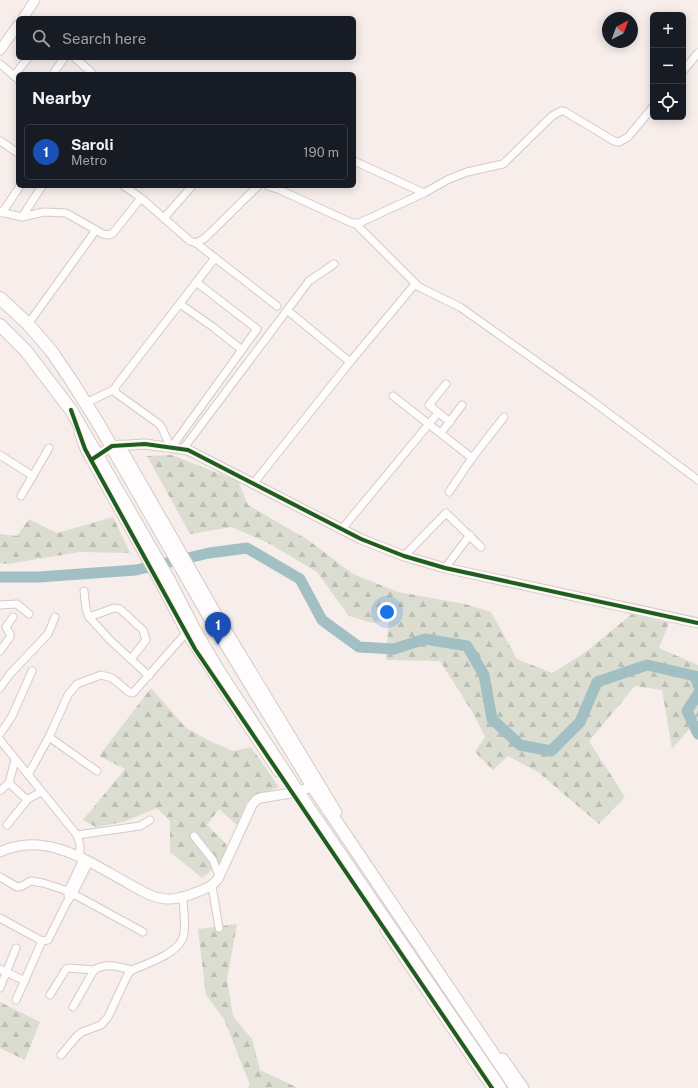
<!DOCTYPE html>
<html lang="en">
<head>
<meta charset="utf-8">
<style>
	body { margin:0; font-family:"Public Sans",sans-serif; background:#20242c; color:#f1f3f6 }
	.controls { position:absolute; right:12px; top:12px; display:grid; overflow:hidden; border-radius:6px; box-shadow:0 2px 10px #0003 }
	.controls button { width:36px; height:36px; display:grid; place-items:center; padding:0; border:0; border-bottom:1px solid #363941; background:#171b24; color:#f1f3f6; font:20px sans-serif }
	.compass { position:absolute; left:602px; top:12px; width:36px; height:36px; border-radius:50%; background:#171b24; box-shadow:0 2px 10px #0003; rotate:41deg }
	.you { position:absolute; left:387px; top:612px; width:14px; height:14px; margin:-10px; border:3px solid #fff; border-radius:50%; background:#1a73e8; box-shadow:0 0 0 6px #1a73e833 }
	.badge { display:grid; place-items:center; width:26px; height:26px; border-radius:50%; background:#b45309; color:#fff; font-size:13px; font-weight:700 }
	.pin { position:absolute; translate:-50% -33px; filter:drop-shadow(0 1px 2px #0008) }
	.pin::after { content:''; position:absolute; top:21px; width:14px; height:12px; background:inherit; clip-path:polygon(0 0,100% 0,50% 100%) }
	.list { margin:0; padding:0; list-style:none }
	h2 { display:flex; justify-content:space-between; align-items:center; height:52px; margin:0; padding:0 16px; font-size:17px }
	h2 small { font-size:13px; font-weight:400; color:#9ea1a6 }
	.list li { display:grid; grid-template-columns:26px 1fr auto; gap:12px; align-items:center; box-sizing:border-box; height:56px; margin:0 8px 8px; padding:0 8px; border:1px solid #363941; border-radius:6px }
	.list b { display:block; font-size:15px; white-space:nowrap }
	.list p { margin:0; font-size:13px; white-space:nowrap; color:#9ea1a6 }
	.list em { font-size:13px; font-style:normal; color:#9ea1a6 }
	.icon { flex:none; width:22px; height:22px; fill:none; stroke:currentColor; stroke-width:2; stroke-linecap:round; stroke-linejoin:round }
	.map { position:relative; flex:none; width:698px; height:1088px; overflow:hidden }
	.search { position:absolute; background:#171b24; box-shadow:0 2px 10px #0003; left:16px; top:16px; width:340px; height:44px; display:flex; align-items:center; gap:10px; box-sizing:border-box; padding:0 14px; border-radius:6px; color:#9ea1a6; font-size:15px }
	.panel { position:absolute; background:#171b24; box-shadow:0 2px 10px #0003; left:16px; top:72px; width:340px; height:116px; border-radius:6px }
	.map>svg:first-child { display:block }
	.forest { fill:url(#forest-firs) }
	.lines { fill:none; stroke-linecap:round; stroke-linejoin:round }
	.river { stroke:#a2c0c3; stroke-width:11 }
	.minor-casing { stroke:#d3cbc8; stroke-width:9 }
	.tertiary-casing { stroke:#d3cbc8; stroke-width:11 }
	.trunk-casing { stroke:#d3cbc8; stroke-width:14 }
	.minor { stroke:#fefcfc; stroke-width:7 }
	.tertiary { stroke:#fefcfc; stroke-width:9 }
	.trunk { stroke:#fefcfc; stroke-width:12 }
	.cycleway-casing { stroke:#fdece5; stroke-width:6 }
	.cycleway { stroke:#1b5e20; stroke-width:4 }
</style>
</head>
<body>
<div class="map">
<svg width="698" height="1088" viewBox="0 0 698 1088">
	<defs>
		<pattern id="forest-firs" width="22" height="20" patternUnits="userSpaceOnUse"><rect width="22" height="20" fill="#daddd0"/><path d="M5 1l3.5 6h-7zM16 11l3.5 6h-7z" fill="#bcbeb3"/></pattern>
	</defs>
	<rect width="100%" height="100%" fill="#f7eeeb"/>
	<g class="forest">
		<polygon points="172,455 238,481 248,505 308,540 353,574 398,592 465,604 491,612 517,659 552,673 583,654 632,614 669,623 659,648 698,665 698,719 672,749 662,690 635,686 589,741 625,797 599,824 538,772 508,756 493,770 475,752 485,737 473,713 440,661 386,660 389,619 372,623 349,616 317,572 270,544 232,527 190,534 147,456"/>
		<polygon points="113,517 130,553 80,552 8,564 0,563 0,534 17,536 29,519 57,533"/>
		<polygon points="151,688 186,728 212,742 233,751 251,747 279,787 256,796 246,802 238,826 219,809 207,825 226,844 227,858 202,878 170,852 170,821 157,808 123,822 96,827 83,820 125,769 99,756"/>
		<polygon points="237,924 227,980 233,1016 252,1039 260,1070 298,1088 248,1088 250,1085 224,1019 206,995 198,929"/>
		<polygon points="0,1002 40,1022 25,1060 0,1048"/>
	</g>
	<g class="lines">
		<g class="river">
			<polyline points="0,577 39,577 136,570 209,553 247,548 300,579 322,620 359,647 394,649 425,639 467,646 484,675 492,719 520,745 551,751 580,722 597,682 647,665 695,676 698,685"/>
			<polyline points="698,694 687,711 698,734"/>
		</g>
		<defs>
			<g id="minor">
				<polyline points="75,58 91,72"/>
				<polyline points="0,64 18,79"/>
				<polyline points="683,71 698,53"/>
				<polyline points="53,74 64,58"/>
				<polyline points="14,76 28,58"/>
				<polyline points="0,141 18,153"/>
				<polyline points="354,161 424,193"/>
				<polyline points="124,186 141,198 190,241 196,243 205,238 258,186"/>
				<polyline points="268,186 280,190 352,223 357,224 424,193 449,179 467,172 503,164 552,116 561,111 564,111 614,141 619,142 628,137 653,107"/>
				<polyline points="0,212 22,217 44,212 66,213 103,234 109,235 113,233 141,198"/>
				<polyline points="2,213 20,186"/>
				<polyline points="22,217 42,186"/>
				<polyline points="164,218 192,186"/>
				<polyline points="355,223 419,287 460,307 591,400 698,480"/>
				<polyline points="196,243 277,306"/>
				<polyline points="196,282 257,329 171,448 162,428 159,424 116,393 115,389 116,386 215,258"/>
				<polyline points="180,304 213,327 242,350"/>
				<polyline points="287,310 350,362"/>
				<polyline points="28,324 96,230"/>
				<polyline points="446,384 429,405 450,422"/>
				<polyline points="393,396 472,458"/>
				<polyline points="86,403 115,389"/>
				<polyline points="441,433 462,405"/>
				<polyline points="183,449 309,281 334,264"/>
				<polyline points="0,455 33,476"/>
				<polyline points="253,484 350,362 415,284"/>
				<polyline points="449,492 472,458 504,417"/>
				<polyline points="21,496 49,448"/>
				<polyline points="342,529 438,413"/>
				<polyline points="404,556 446,513 481,547"/>
				<polyline points="445,568 470,535"/>
				<polyline points="84,591 86,609 89,617 110,640 149,676"/>
				<polyline points="0,605 17,604 29,614"/>
				<polyline points="89,617 114,608 120,609 143,630 146,640 131,659"/>
				<polyline points="0,651 10,637 10,634 6,627 13,617"/>
				<polyline points="0,688 10,674 48,634 55,617"/>
				<polyline points="0,734 12,716 32,671"/>
				<polyline points="49,737 97,771"/>
				<polyline points="0,740 77,835 80,845 80,858"/>
				<polyline points="28,775 49,737 68,695 77,684 101,675 112,678 129,692 133,693 186,633"/>
				<polyline points="9,783 25,798 28,799 41,792"/>
				<polyline points="0,791 9,783 15,760"/>
				<polyline points="7,825 28,799"/>
				<polyline points="77,835 140,826 150,820"/>
				<polyline points="194,836 213,860 219,876"/>
				<polyline points="0,877 17,887 22,886 31,881 43,883 68,891 143,932"/>
				<polyline points="212,886 219,928"/>
				<polyline points="68,896 68,891 83,859"/>
				<polyline points="0,918 42,941 48,940 67,902 73,894 89,862"/>
				<polyline points="0,969 25,981"/>
				<polyline points="0,988 16,948"/>
				<polyline points="50,995 66,969 69,968 94,970"/>
				<polyline points="16,1000 42,941"/>
				<path d="M73 1007 94 970C106 962 119 967 132 970"/>
				<path d="M61 1055 77 1036 82 1032 101 1025 108 1017 128 974 132 970C146 964 174 955 182 940 187 930 183 908 183 897"/>
			</g>
			<g id="tertiary">
				<polyline points="23,18 35,0"/>
				<polyline points="0,50 18,25"/>
				<polyline points="79,432 85,449 160,583 186,633 278,772"/>
				<polyline points="120,445 217,614 337,812"/>
				<polyline points="92,459 112,446 145,444 188,450 361,539 404,556 445,568 698,623"/>
				<path d="M0 852C46 830 91 863 131 885 143 892 157 900 171 899 178 899 185 896 192 894 204 889 209 889 218 879L252 805 256 800 260 798 298 792 318 784"/>
				<polyline points="385,930 492,1088"/>
				<polyline points="503,1058 524,1088"/>
			</g>
			<g id="trunk">
				<polyline points="0,298 28,324 52,352 71,380 98,423 210,618 313,787 516,1088"/>
				<polyline points="0,325 26,351 71,410 145,538 169,580 194,629 218,670 298,792 500,1088"/>
			</g>
		</defs>
		<use href="#minor" class="minor-casing"/>
		<use href="#tertiary" class="tertiary-casing"/>
		<use href="#trunk" class="trunk-casing"/>
		<use href="#minor" class="minor"/>
		<use href="#tertiary" class="tertiary"/>
		<use href="#trunk" class="trunk"/>
		<defs>
			<g id="cycleway">
				<polyline points="71,410 85,449 195,649 492,1088"/>
				<polyline points="91,460 112,446 145,444 188,450 361,539 404,556 445,568 698,623"/>
			</g>
		</defs>
		<use href="#cycleway" class="cycleway-casing"/>
		<use href="#cycleway" class="cycleway"/>
	</g>
</svg>
<div class="controls">
<button>+</button>
<button>−</button>
<button><svg class="icon" aria-label="locate" viewBox="0 0 24 24"><circle cx="12" cy="12" r="6"/><path d="M12 2v4M12 18v4M2 12h4M18 12h4"/></svg></button>
</div>
<svg class="compass" viewBox="-18 -18 36 36"><path d="M0-13l5 13h-10z" fill="#e53935"/><path d="M0 13l5-13h-10z" fill="#9ea1a6"/></svg>
<div class="you"></div>
<div class="pin badge" style="left:218px;top:645px;background:#1a4fb4">1</div>
<div class="search"><svg class="icon" aria-label="search" viewBox="0 0 24 24"><circle cx="10" cy="10" r="6"/><path d="M15 15l6 6"/></svg>Search here</div>
<section class="panel">
<h2>Nearby<small></small></h2>
<ul class="list">
<li><span class="badge" style="background:#1a4fb4">1</span><div><b>Saroli</b><p>Metro</p></div><em>190 m</em></li>
</ul>
</section>
</div>
</body>
</html>
